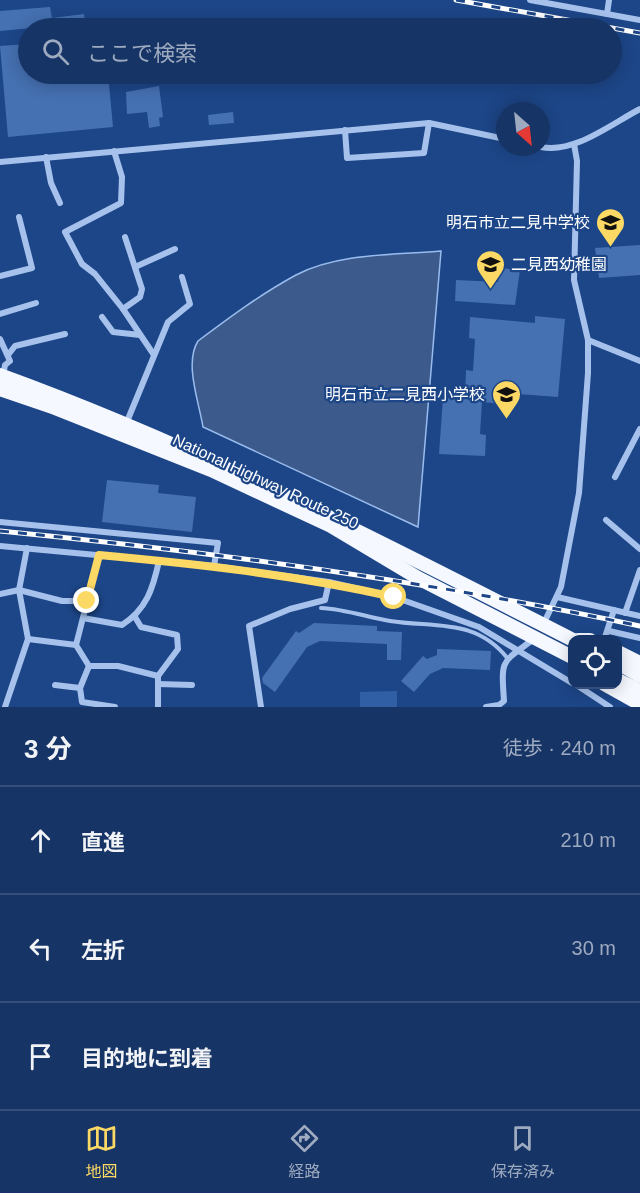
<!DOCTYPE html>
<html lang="ja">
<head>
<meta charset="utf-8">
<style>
	body { margin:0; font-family:Helvetica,"Noto Sans JP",sans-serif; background:#233f6f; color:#f1f3f6 }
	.controls { position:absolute; right:18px; bottom:18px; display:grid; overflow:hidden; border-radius:12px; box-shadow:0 3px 15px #0003 }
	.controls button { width:54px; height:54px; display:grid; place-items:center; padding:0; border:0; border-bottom:2px solid #354f7a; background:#163466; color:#f1f3f6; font:30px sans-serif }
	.compass { position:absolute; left:496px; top:102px; width:54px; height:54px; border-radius:50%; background:#163466; box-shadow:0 3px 15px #0003; rotate:153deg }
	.stop { position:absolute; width:18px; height:18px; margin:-14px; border:4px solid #fcd864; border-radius:50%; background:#fff }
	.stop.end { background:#fcd864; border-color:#fff; box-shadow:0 2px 6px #0008 }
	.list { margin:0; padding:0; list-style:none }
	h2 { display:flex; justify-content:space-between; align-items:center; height:78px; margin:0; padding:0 24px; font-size:26px }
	h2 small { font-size:20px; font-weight:400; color:#9eaabf }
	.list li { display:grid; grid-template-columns:39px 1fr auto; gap:18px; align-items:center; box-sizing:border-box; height:108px; padding:0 24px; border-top:2px solid #354f7a }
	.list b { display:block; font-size:22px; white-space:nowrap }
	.list em { font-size:20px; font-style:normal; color:#9eaabf }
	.icon { flex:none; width:33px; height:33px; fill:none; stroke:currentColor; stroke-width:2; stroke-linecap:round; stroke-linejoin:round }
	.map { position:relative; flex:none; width:640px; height:707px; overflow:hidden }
	.search { position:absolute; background:#163466; box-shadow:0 3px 15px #0003; left:18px; right:18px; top:18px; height:66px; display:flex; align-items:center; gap:15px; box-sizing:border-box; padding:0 21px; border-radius:33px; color:#9eaabf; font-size:22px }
	.sheet { height:402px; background:#163466 }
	nav { display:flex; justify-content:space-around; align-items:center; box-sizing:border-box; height:84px; border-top:2px solid #354f7a; background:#163466; font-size:16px; color:#9eaabf }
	nav a { display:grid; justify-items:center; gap:3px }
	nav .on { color:#fcd864 }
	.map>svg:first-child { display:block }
	.green { fill:#305fa6 }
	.water { fill:#3c5a8b; stroke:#99bcee; stroke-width:1.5 }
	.building { fill:#4570b1 }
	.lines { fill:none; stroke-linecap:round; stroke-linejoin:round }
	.service { stroke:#a6c2ec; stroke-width:4 }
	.minor { stroke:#a6c2ec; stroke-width:6 }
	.trunk { stroke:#f5f8ff; stroke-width:14 }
	.rail-casing { stroke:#fff; stroke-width:5 }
	.rail { stroke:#1d4688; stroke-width:3; stroke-dasharray:9; stroke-linecap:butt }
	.route { stroke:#fcd864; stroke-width:8 }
	.labels { text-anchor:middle; stroke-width:4.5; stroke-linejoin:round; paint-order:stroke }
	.poi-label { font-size:16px; fill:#fff; stroke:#1d4688; text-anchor:end }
	.street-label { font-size:16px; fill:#fff; stroke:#1d4688 }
</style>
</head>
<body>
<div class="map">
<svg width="640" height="707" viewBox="0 0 640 707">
	<rect width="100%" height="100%" fill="#1d4688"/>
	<polygon class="green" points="397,691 397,707 360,707 360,692"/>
	<path class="water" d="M441 251 418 527 203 427C199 402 184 363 198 341 230 317 261 294 296 275 338 253 395 255 441 251Z"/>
	<g class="building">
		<polygon points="50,7 52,18 84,14 85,23 0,31 0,11"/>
		<polygon points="28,44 28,74 108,74 113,127 8,137 0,46"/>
		<polygon points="159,86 163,117 159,118 160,126 149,128 147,112 127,114 126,92"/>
		<polygon points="233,112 234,123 209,125 208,115"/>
		<polygon points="640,245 640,275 599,278 595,248"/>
		<polygon points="500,268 520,270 515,305 455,301 456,280 498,282"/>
		<polygon points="535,316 565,319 558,397 518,394 516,405 482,402 480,434 486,435 485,456 439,454 443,398 465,399 466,370 473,371 475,339 469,338 470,317 535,323"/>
		<polygon points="107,480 159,485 158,493 196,497 192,532 102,522"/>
		<polygon points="314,623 377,626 377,631 402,632 401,660 387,660 387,644 320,641 307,647 275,692 263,683 262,678 296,631 299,633"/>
		<polygon points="437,649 491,651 490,670 443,668 430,674 414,692 401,681 423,656 427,659 437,655"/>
	</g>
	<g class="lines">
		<path class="service" d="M321 608C345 609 366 617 390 621 435 628 476 618 508 659"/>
		<g class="minor">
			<polyline points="530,0 640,20"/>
			<polyline points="607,14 609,0"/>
			<polyline points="345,130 347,158 424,153 429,123"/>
			<path d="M541 147C574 154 611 124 640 109"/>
			<polyline points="114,151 122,177 121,203 65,232 82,264 95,274 123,309 154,355"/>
			<polyline points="46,157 51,183 60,203"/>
			<polyline points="0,162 429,123 505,139"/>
			<polyline points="135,267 175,249"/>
			<polyline points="0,276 32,268 19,217"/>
			<polyline points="123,309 140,297 142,289 125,237"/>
			<polyline points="0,314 36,303"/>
			<polyline points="102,317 113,332 140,335"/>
			<polyline points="0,339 10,361 5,365 3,376"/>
			<polyline points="588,340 640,361"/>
			<polyline points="8,355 15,346 65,334"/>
			<polyline points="126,424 168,322 190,304 182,277"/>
			<polyline points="615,477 640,429"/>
			<polyline points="606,520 640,549"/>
			<polyline points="0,522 218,543 214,566"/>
			<polyline points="0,546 214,566 329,582 394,597 479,627 572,683"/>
			<polyline points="99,555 76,645 89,666 118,666 158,676"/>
			<polyline points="0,594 19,590 62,601 87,601"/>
			<polyline points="557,597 640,616"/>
			<polyline points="625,613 640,570"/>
			<polyline points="135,617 141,627 177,635 178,649 158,676 158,707"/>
			<path d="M83 618 122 625C147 609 153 588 159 561"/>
			<polyline points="543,625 561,587 579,493 588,373 588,340 574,280 577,161 574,144"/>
			<polyline points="609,631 640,638"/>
			<polyline points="28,639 76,645"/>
			<polyline points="604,640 614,610"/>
			<polyline points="89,666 80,688 82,702 115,707"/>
			<polyline points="158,684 192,685"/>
			<polyline points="575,684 610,707"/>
			<polyline points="55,685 80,688"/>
			<polyline points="5,707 28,639 19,590 27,548"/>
			<polyline points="261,707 249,626 290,609 325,600 329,582"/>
			<path d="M486 707 499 705 504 701C501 657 501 664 535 638"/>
		</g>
		<g class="trunk">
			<path d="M0 375C201 448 383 543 573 640"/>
			<polyline points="0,389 55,408 211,470 331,526 418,578 572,657"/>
			<polyline points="578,640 590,640"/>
			<polyline points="618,652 640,663"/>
			<polyline points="618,663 640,676"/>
			<polyline points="618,680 640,691"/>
			<polyline points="604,684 640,704"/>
		</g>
		<defs>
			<g id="rail">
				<polyline points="456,0 640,33"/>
				<path d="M0 531C215 552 428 581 640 626"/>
			</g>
		</defs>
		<use href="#rail" class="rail-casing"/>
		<use href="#rail" class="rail"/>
	</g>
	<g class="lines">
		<path class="route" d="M87 601 99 555C198 564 296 575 394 597"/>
	</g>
	<defs>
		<symbol id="school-pin" viewBox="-11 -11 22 30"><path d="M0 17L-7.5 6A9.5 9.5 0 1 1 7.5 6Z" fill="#fcd864" stroke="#1d4688"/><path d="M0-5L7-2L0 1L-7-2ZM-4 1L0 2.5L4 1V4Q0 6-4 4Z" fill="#111"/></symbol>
	</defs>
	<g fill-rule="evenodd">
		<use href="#school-pin" x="594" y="206" width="33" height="45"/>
		<use href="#school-pin" x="474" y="248" width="33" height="45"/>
		<use href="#school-pin" x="490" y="378" width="33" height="45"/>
	</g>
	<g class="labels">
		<g class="poi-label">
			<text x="590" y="228">明石市立二見中学校</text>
			<text x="511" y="270" text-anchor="start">二見西幼稚園</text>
			<text x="485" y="400">明石市立二見西小学校</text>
		</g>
		<g class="street-label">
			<text transform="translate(266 481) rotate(25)" y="6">National Highway Route 250</text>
		</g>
	</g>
</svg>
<div class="controls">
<button><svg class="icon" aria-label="locate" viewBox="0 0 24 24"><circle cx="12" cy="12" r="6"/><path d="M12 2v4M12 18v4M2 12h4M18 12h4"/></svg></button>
</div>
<svg class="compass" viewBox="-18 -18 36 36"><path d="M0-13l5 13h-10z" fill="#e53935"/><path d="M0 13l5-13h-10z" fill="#9eaabf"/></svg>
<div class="stop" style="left:394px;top:597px"></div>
<div class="stop end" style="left:87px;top:601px"></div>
<div class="search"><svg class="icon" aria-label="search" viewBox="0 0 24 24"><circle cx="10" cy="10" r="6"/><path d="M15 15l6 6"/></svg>ここで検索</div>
</div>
<section class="sheet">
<h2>3 分<small>徒歩 · 240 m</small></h2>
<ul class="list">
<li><svg class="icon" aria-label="ahead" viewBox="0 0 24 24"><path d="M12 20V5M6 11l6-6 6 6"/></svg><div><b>直進</b></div><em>210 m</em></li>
<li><svg class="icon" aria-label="left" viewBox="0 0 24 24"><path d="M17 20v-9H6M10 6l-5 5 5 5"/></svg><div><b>左折</b></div><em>30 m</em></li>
<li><svg class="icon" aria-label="arrive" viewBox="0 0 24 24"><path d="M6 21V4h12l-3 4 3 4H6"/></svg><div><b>目的地に到着</b></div></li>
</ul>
</section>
<nav>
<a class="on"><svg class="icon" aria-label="map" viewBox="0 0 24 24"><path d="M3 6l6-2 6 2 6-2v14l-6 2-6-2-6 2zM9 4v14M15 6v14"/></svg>地図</a>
<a><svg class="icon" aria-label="directions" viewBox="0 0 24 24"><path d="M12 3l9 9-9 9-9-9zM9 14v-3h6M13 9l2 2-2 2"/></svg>経路</a>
<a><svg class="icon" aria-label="saved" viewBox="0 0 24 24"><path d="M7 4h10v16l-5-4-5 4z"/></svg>保存済み</a>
</nav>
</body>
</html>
